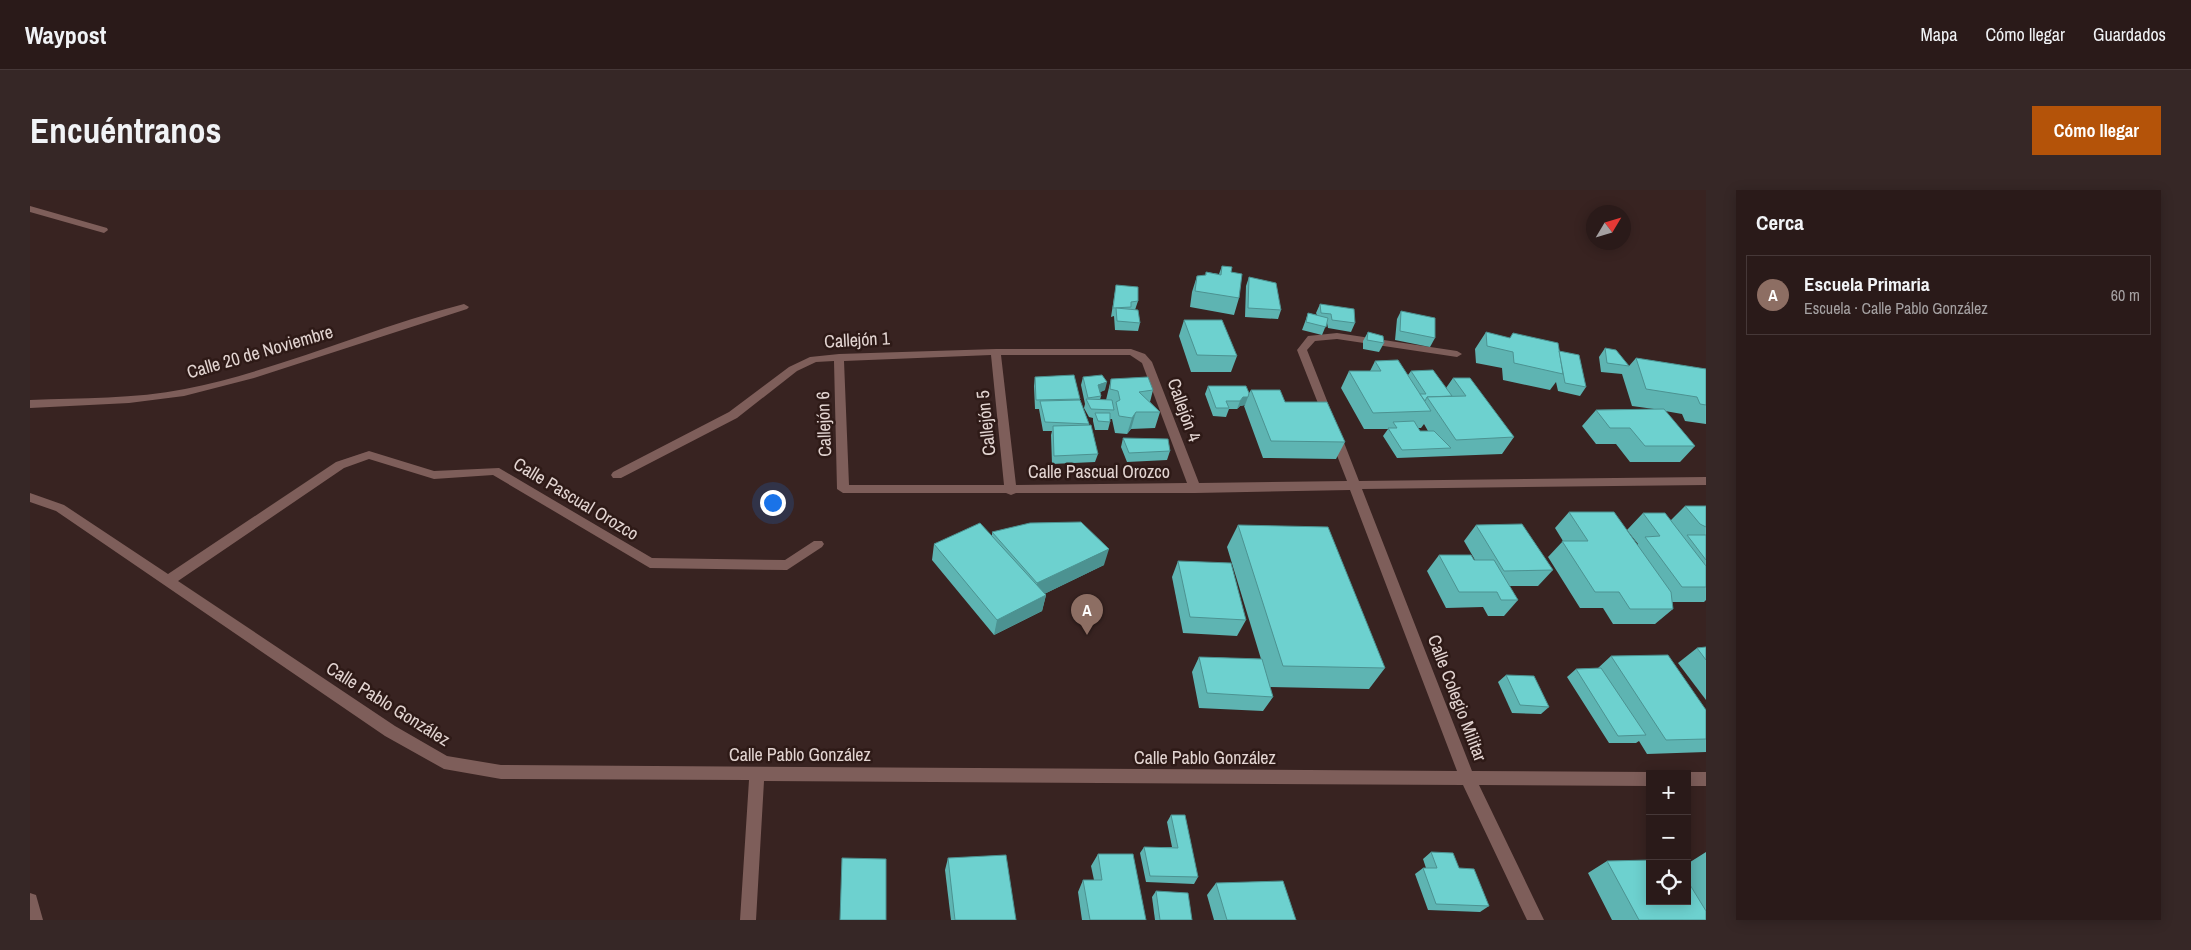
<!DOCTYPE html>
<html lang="es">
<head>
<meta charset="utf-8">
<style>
	body { margin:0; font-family:"Archivo Narrow",sans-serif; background:#362726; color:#f1f3f6 }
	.controls { position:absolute; right:15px; bottom:15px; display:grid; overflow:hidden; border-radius:0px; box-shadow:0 2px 12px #0003 }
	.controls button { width:45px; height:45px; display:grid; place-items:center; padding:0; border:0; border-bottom:1px solid #463838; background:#2a1a19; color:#f1f3f6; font:25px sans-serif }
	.compass { position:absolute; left:1556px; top:15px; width:45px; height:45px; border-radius:50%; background:#2a1a19; box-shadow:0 2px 12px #0003; rotate:52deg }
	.you { position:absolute; left:742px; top:312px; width:18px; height:18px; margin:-12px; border:4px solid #fff; border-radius:50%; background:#1a73e8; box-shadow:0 0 0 8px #1a73e833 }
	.badge { display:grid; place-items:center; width:32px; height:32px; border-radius:50%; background:#b45309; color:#fff; font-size:16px; font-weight:700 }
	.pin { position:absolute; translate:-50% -41px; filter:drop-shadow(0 1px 2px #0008) }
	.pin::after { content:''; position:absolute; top:26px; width:18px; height:15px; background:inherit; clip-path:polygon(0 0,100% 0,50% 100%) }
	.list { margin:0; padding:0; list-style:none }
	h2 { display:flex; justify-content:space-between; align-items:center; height:65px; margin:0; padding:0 20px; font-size:21px }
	h2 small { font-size:16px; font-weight:400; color:#a5a1a2 }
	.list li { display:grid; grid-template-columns:32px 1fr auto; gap:15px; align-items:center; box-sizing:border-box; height:80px; margin:0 10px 10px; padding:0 10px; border:1px solid #463838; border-radius:0px }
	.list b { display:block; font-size:19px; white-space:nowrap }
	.list p { margin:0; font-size:16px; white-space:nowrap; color:#a5a1a2 }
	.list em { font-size:16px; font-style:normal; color:#a5a1a2 }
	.icon { flex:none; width:28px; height:28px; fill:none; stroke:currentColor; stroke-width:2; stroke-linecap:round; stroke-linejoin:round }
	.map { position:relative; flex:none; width:1676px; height:730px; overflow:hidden; border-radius:0px }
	header { display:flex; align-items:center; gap:30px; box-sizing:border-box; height:70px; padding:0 25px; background:#2a1a19; border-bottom:1px solid #463838 }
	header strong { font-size:24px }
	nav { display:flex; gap:28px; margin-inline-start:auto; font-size:18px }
	.intro { display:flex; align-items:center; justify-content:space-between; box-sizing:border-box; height:120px; padding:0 30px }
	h1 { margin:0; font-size:35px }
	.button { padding:12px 22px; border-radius:0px; background:#b45309; color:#fff; font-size:18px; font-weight:700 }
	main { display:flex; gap:30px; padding:0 30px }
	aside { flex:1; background:#2a1a19; border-radius:0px; box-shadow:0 2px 12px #0003 }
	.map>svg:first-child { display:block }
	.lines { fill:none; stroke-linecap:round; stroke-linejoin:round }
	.minor { fill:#7e5e5a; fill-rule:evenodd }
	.wall { fill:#5eb4b2; fill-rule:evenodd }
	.shaded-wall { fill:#4c9291 }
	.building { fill:#6dd1cf; stroke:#4c9291 }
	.labels { text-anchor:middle; stroke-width:5; stroke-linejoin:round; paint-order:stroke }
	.street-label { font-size:18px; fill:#e3d5d2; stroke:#2e1a17 }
</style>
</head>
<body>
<header>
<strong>Waypost</strong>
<nav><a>Mapa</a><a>Cómo llegar</a><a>Guardados</a></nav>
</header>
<div class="intro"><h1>Encuéntranos</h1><a class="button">Cómo llegar</a></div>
<main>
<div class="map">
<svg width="1676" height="730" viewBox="0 0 1676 730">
	<rect width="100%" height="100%" fill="#382321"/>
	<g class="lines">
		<g class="minor">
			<polygon points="0,16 77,38 78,40 74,43 0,22"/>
			<path d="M434 114 439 117 437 119 224 188 154 206 99 213 0 218V210C51 208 105 209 155 199 250 180 340 138 434 114Z"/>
			<polygon points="1307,143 1427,161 1432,164 1427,167 1307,149 1285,151 1277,160 1303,226 1298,230 1293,226 1267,160 1278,146"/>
			<path d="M966 159H1101L1115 164 1122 172 1169 293 1317 291 1299 245 1305 241 1311 245 1329 291 1676 287V295L1332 299 1442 581 1620 582 1624 584H1620V596L1449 595 1514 730H1497L1433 595 734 591 726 730H710L719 590 471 589 414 579 355 546 26 321 0 312V303L34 315 138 384 306 272 339 261 404 281 469 278 622 368 755 370 784 351H792L794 354 792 357 757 380 620 378 463 285 404 289 339 269 314 278 148 391 365 536 417 566 471 575 1427 581 1320 300 1165 303H986L981 305 976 303H813L807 299 804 171 786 172 767 181 707 228 591 288H583L581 285 583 282 699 222 759 177 780 167 809 164ZM961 165 974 295H819L814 171ZM971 165H1100L1112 173 1157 293 986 295Z"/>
			<polygon points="1657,582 1676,582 1676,596 1657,596 1657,584 1653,584"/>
			<polygon points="0,703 6,705 13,730 0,730"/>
		</g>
	</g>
	<g class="wall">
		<polygon points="1192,76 1201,82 1209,108 1204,125 1160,117 1162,102 1167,86 1175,86 1176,82 1189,84"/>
		<polygon points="1219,87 1251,120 1248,129 1215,127 1216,96"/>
		<polygon points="1086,95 1108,111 1105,120 1110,133 1108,141 1085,140 1084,126 1081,127"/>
		<polygon points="1290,114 1325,133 1321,142 1298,138 1297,133 1292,145 1272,140 1275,132 1278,123 1287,125 1286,123"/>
		<polygon points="1371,121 1405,148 1400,157 1365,150 1367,129"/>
		<polygon points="1154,130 1207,166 1201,182 1161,182 1149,146"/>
		<polygon points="1338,142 1354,153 1349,162 1333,159 1333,151"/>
		<polygon points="1456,142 1529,161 1556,197 1550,206 1528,201 1526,192 1520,200 1473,190 1472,178 1446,173 1445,159"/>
		<polygon points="1575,158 1599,176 1606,168 1676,179 1676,234 1655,231 1652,224 1635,221 1665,256 1650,272 1600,272 1586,254 1566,254 1552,236 1566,220 1624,219 1602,216 1592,184 1571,182 1569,167"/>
		<path d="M1345 171 1378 185 1381 181 1416 198 1423 188 1484 247 1472 264 1367 268 1353 246 1358 239H1334L1311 198 1319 181H1340ZM1394 234 1398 241H1390L1388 238H1391Z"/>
		<polygon points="1005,187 1050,209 1050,210 1059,234 1059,235 1068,264 1065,272 1022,274 1021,245 1022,241 1013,241 1009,219 1005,219 1004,196"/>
		<polygon points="1053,187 1075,200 1070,202 1071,206 1070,210 1076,210 1081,189 1123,200 1120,212 1130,222 1125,238 1101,239 1097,244 1085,243 1082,229 1084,220 1082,229 1080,229 1080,232 1078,240 1065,240 1063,231 1063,228 1059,227 1054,218 1055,214 1051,195"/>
		<polygon points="1178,196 1219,203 1221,200 1255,212 1315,252 1306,269 1233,268 1214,216 1215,215 1210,216 1207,219 1199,219 1196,227 1183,226 1175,204"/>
		<polygon points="1093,248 1140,261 1137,270 1097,272 1091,257"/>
		<polygon points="1655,316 1676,316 1676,410 1674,412 1642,412 1643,419 1625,434 1583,434 1573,418 1550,418 1518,367 1533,351 1525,338 1539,322 1608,355 1608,354 1597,340 1613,323 1641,330"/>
		<polygon points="1208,335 1355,478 1339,499 1240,497 1243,507 1233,521 1169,518 1162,482 1169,467 1231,469 1197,357"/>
		<polygon points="1446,335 1523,380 1508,396 1479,396 1488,410 1474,426 1458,426 1453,417 1416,418 1397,381 1409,365 1445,370 1434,351"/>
		<polygon points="962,342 1074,375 1014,404 1016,405 1012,421 964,445 902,370 904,354 962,345"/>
		<polygon points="1148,371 1216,430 1207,446 1153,443 1142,387"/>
		<polygon points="1676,457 1676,510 1648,473 1667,458"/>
		<polygon points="1581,466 1676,520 1676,562 1617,564 1609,551 1606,553 1579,553 1537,487 1546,479 1568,478"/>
		<polygon points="1476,485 1519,517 1511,524 1482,523 1468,492"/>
		<polygon points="1141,625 1168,687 1164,694 1116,692 1110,663 1114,657 1142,657 1137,632"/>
		<polygon points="1401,662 1429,678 1459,716 1450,722 1398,720 1385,684 1393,678 1396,678 1393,669"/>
		<polygon points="1676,662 1676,730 1582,730 1558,683 1577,671 1657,711 1657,674"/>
		<polygon points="1068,664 1116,730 1052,730 1048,702 1053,690 1064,690 1061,676"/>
		<polygon points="918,668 986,730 921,730 915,680"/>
		<polygon points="1186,693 1266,730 1184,730 1177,705"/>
		<polygon points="1126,701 1162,730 1125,730 1122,707"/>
	</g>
	<g class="shaded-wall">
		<polygon points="1077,192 1075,200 1066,204 1068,195"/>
		<polygon points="1213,207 1218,207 1215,215 1210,216 1207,219 1210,211"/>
		<polygon points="1106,222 1101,239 1097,244 1102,228"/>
		<polygon points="1079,359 1074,375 1004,409 1007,393"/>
		<polygon points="1016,405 1012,421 964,445 967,430"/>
	</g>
	<g class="building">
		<polygon points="1192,76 1202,77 1201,82 1212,84 1209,108 1165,101 1167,86 1176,85 1176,82 1191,85"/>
		<polygon points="1219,87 1246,93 1251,120 1218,118"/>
		<polygon points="1086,95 1108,97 1108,111 1101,112 1101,117 1083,118"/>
		<polygon points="1290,114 1324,119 1325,133 1302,130 1301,124 1291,123"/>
		<polygon points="1086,118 1108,120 1110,133 1087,131"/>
		<polygon points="1371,121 1405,128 1405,148 1370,141"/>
		<polygon points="1278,123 1298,128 1296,137 1276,132"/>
		<polygon points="1154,130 1192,130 1207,166 1167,165"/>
		<polygon points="1338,142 1353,146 1354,153 1337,150"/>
		<polygon points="1456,142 1480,148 1483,143 1528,153 1533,184 1484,173 1483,162 1457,156"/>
		<polygon points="1575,158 1586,160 1599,176 1577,173"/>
		<polygon points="1529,161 1549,165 1556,197 1535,193"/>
		<polygon points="1606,168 1676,179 1676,215 1670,214 1667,207 1616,199"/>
		<polygon points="1368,170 1401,221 1343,223 1319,181 1351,181 1345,171"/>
		<polygon points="1403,180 1422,206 1397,207 1395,211 1390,204 1396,204 1381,181"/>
		<polygon points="1044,185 1050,209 1006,210 1005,187"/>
		<polygon points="1072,185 1077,192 1068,195 1071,206 1058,208 1053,187"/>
		<polygon points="1118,187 1123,200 1109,202 1130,222 1106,222 1102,228 1089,226 1086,212 1090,210 1088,201 1080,199 1081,189"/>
		<polygon points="1423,188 1440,188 1484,247 1426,250 1397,207 1436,206"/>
		<polygon points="1178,196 1216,196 1219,203 1218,207 1213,207 1210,211 1196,211 1199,218 1186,218"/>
		<polygon points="1221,200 1250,200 1255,212 1297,212 1315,252 1241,251"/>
		<polygon points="1056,209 1082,210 1084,220 1061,219"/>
		<polygon points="1050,210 1059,234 1015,232 1010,211"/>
		<polygon points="1634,219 1665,256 1615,256 1600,238 1580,238 1566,220"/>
		<polygon points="1065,223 1080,223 1080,232 1068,231"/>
		<polygon points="1384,231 1390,241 1404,241 1421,258 1372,260 1358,238 1367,238 1363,232"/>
		<polygon points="1061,235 1068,264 1024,266 1023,236"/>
		<polygon points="1093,248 1138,249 1140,261 1099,263"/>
		<polygon points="1655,316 1676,316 1676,337 1670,334"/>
		<polygon points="1539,322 1584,322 1641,402 1643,419 1600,419 1589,402 1565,402 1532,351 1558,351"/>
		<polygon points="1613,323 1635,323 1676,376 1676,397 1652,397 1615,347 1630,346"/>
		<polygon points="1051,332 1079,359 1007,393 962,342 1000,333"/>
		<polygon points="950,333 1016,405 967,430 904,354"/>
		<polygon points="1492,334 1523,380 1474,381 1446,335"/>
		<polygon points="1208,335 1298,337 1355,478 1253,476"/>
		<polygon points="1657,345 1676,345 1676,370"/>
		<polygon points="1409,365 1441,365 1444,370 1464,370 1488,410 1471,410 1467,402 1429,402"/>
		<polygon points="1148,371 1201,373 1216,430 1160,427"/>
		<polygon points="1676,457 1676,470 1667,458"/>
		<polygon points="1638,465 1676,520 1676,549 1636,550 1581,466"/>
		<polygon points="1169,467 1232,469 1243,507 1177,503"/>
		<polygon points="1571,478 1616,545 1588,546 1546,479"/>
		<polygon points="1476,485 1504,486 1519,517 1490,515"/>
		<polygon points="1141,625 1155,625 1168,687 1120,686 1114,657 1148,658"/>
		<polygon points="1401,662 1423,663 1429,678 1444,679 1459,716 1406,714 1393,678 1407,678"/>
		<polygon points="1068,664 1103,664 1116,730 1060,730 1053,690 1072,690"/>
		<polygon points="976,665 986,730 925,730 918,668"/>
		<polygon points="812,668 856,669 856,730 810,730"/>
		<polygon points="1620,670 1620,711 1657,711 1657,690 1676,721 1676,730 1609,730 1577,671"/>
		<polygon points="1253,691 1266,730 1197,730 1186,693"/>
		<polygon points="1126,701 1158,703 1162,730 1130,730"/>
	</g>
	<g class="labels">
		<g class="street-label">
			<text transform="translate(827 150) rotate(-3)" y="6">Callejón 1</text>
			<text transform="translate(230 162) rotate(-16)" y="6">Calle 20 de Noviembre</text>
			<text transform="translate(1154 220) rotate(70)" y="6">Callejón 4</text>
			<text transform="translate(956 233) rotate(-96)" y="6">Callejón 5</text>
			<text transform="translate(794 234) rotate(-92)" y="6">Callejón 6</text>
			<text x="1069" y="288">Calle Pascual Orozco</text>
			<text transform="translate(546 309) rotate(31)" y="6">Calle Pascual Orozco</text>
			<text transform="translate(1427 508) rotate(69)" y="6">Calle Colegio Militar</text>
			<text transform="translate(358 514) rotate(32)" y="6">Calle Pablo González</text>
			<text x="770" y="571">Calle Pablo González</text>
			<text x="1175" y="574">Calle Pablo González</text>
		</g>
	</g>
</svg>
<div class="controls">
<button>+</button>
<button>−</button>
<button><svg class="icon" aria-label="locate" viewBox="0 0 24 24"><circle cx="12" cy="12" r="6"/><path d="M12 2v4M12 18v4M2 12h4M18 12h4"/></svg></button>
</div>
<svg class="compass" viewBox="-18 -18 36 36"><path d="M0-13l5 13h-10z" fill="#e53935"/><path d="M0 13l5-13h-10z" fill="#a5a1a2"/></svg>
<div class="you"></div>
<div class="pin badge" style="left:1057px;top:445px;background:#8d6e63">A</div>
</div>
<aside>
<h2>Cerca<small></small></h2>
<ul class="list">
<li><span class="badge" style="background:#8d6e63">A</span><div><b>Escuela Primaria</b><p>Escuela · Calle Pablo González</p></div><em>60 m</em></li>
</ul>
</aside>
</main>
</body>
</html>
